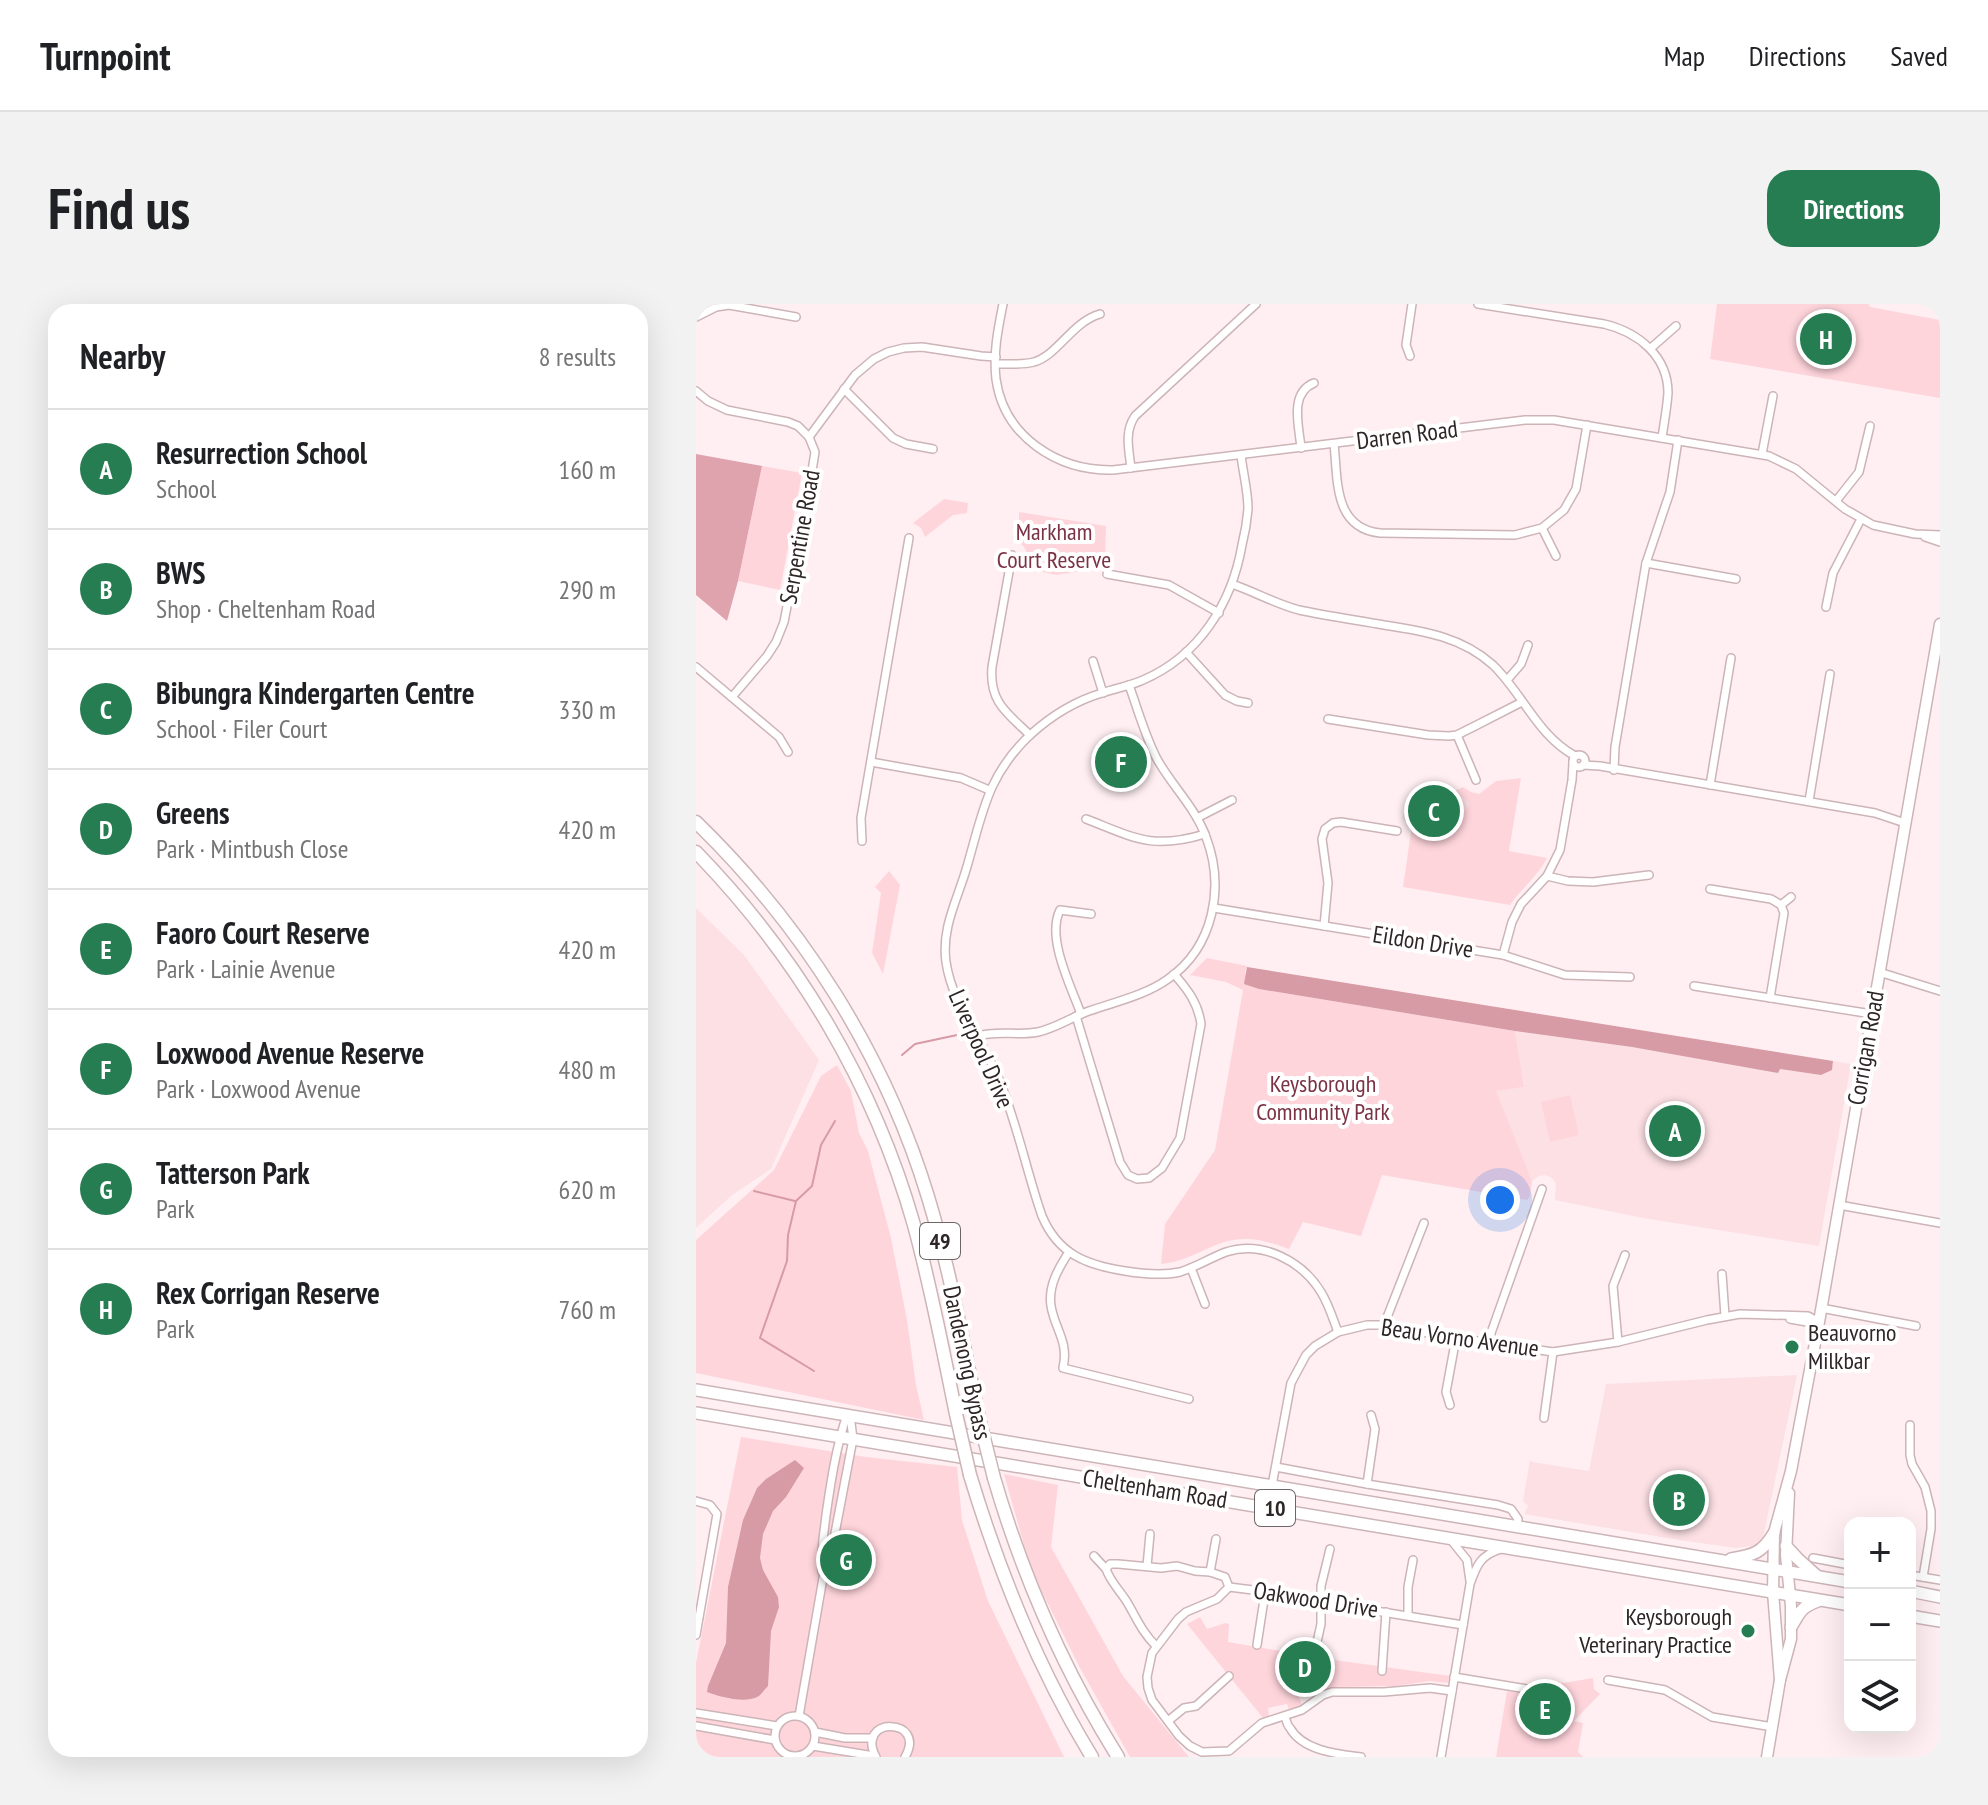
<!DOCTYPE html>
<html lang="en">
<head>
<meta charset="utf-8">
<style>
	body { margin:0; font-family:"PT Sans Narrow",sans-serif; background:#f2f2f2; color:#202124 }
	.controls { position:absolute; right:24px; bottom:24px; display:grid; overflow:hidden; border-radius:16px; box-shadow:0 8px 32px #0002 }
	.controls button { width:72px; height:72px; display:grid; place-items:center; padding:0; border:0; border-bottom:2px solid #e0e0e0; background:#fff; color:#202124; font:40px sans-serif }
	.you { position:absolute; left:804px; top:896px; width:28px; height:28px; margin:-20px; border:6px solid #fff; border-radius:50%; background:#1a73e8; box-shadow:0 0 0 12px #1a73e833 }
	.badge { display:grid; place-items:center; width:52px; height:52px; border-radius:50%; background:#257d51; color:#fff; font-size:26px; font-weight:700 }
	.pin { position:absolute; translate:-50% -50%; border:4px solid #fff; box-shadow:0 2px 8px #0006 }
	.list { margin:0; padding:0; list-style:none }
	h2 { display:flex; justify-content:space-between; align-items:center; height:104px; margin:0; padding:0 32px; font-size:34px }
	h2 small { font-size:26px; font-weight:400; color:#757577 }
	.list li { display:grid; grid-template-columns:52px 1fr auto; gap:24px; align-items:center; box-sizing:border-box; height:120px; padding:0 32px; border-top:2px solid #e0e0e0 }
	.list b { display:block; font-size:30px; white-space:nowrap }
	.list p { margin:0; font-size:26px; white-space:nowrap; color:#757577 }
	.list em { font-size:26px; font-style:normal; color:#757577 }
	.icon { flex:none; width:44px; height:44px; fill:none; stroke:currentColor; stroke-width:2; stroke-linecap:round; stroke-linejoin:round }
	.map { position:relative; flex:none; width:1244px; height:1453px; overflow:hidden; border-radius:24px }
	header { display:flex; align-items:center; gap:48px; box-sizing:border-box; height:112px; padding:0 40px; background:#fff; border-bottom:2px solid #e0e0e0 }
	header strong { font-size:38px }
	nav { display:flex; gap:44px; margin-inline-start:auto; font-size:28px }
	.intro { display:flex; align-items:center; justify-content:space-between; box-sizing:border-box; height:192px; padding:0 48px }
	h1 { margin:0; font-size:56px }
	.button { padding:20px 36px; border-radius:24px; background:#257d51; color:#fff; font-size:28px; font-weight:700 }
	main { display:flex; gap:48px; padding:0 48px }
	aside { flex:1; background:#fff; border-radius:24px; box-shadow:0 8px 32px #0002 }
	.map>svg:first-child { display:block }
	.built { fill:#fce0e4 }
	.green { fill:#ffd5dc }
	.forest { fill:#dfa3ae }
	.water { fill:#d69ba5 }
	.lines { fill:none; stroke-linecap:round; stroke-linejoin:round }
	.stream { stroke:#d69ba5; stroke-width:2 }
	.minor-casing { stroke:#ccb4b7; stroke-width:10 }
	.secondary-casing { stroke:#ccb4b7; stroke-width:13 }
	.primary-casing { stroke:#ccb4b7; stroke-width:14 }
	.trunk-casing { stroke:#ccb4b7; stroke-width:15 }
	.minor { stroke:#fff; stroke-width:7 }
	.secondary { stroke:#fff; stroke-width:10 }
	.primary { stroke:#fff; stroke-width:11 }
	.trunk { stroke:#fff; stroke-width:12 }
	.trunk-bridge-casing { stroke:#ccb4b7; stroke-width:15; stroke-linecap:butt }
	.trunk-bridge { stroke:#fff; stroke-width:12 }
	.poi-dot { fill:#257d51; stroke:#fff; stroke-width:3 }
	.labels { text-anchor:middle; stroke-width:8; stroke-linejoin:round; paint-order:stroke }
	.shield { fill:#fff; stroke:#6d6667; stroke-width:2 }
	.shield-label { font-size:22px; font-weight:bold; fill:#2e2526 }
	.street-label { font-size:24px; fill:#2e2526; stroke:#fff }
	.park-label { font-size:24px; fill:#7a3244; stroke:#fff }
	.poi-label { font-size:24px; fill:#2e2526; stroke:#fff; text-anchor:start }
</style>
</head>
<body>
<header>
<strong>Turnpoint</strong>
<nav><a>Map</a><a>Directions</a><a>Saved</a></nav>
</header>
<div class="intro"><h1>Find us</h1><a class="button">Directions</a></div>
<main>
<aside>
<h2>Nearby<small>8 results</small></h2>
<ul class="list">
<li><span class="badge">A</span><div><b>Resurrection School</b><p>School</p></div><em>160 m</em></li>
<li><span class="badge">B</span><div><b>BWS</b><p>Shop · Cheltenham Road</p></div><em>290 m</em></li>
<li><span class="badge">C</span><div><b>Bibungra Kindergarten Centre</b><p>School · Filer Court</p></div><em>330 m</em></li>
<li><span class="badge">D</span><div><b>Greens</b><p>Park · Mintbush Close</p></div><em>420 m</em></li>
<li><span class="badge">E</span><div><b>Faoro Court Reserve</b><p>Park · Lainie Avenue</p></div><em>420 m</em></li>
<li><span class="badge">F</span><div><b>Loxwood Avenue Reserve</b><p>Park · Loxwood Avenue</p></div><em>480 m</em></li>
<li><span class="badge">G</span><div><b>Tatterson Park</b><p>Park</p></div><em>620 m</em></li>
<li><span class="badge">H</span><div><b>Rex Corrigan Reserve</b><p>Park</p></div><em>760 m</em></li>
</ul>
</aside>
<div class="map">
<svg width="1244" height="1453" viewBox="0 0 1244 1453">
	<rect width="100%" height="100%" fill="#ffeff2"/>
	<g class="built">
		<polygon points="721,481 759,487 774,500 757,520 730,527 715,528 713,520 706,514"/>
		<polygon points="0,604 48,651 123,756 75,865 36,891 0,924"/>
		<polygon points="819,727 936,743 1082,768 1083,765 1125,771 1136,766 1137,757 1155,760 1123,942 947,914 859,896 860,880 856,874 849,871 843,872 836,877 799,786 828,783"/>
		<polygon points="1101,1071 1067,1234 1062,1241 1040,1244 983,1236 828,1210 832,1202 827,1197 834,1156 836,1158 893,1167 910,1080"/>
	</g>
	<g class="green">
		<polygon points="1021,0 1173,0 1174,3 1244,16 1244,94 1014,55"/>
		<polygon points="66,162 106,169 84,286 42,277"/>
		<polygon points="248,195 272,199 271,209 257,211 229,233 225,224 217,219"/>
		<path d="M323 208 410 222 409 254 404 255 396 265 360 271 325 263C333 254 333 246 323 238Z"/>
		<polygon points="442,436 453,462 421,479 394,454"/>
		<path d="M825 474 813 547 851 554C842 572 826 584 814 601L707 583 715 528 730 527 757 520 774 500 759 487 767 483 775 488 783 490 800 477Z"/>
		<polygon points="193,567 204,581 187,670 176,649 185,589 179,583"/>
		<path d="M511 654 551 662 549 669 563 685 819 727 828 783 800 787 836 877 834 892 831 896 686 871 665 932 607 918 593 945C564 934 542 930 513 944 497 951 484 958 465 960L469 920 519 846 547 686 530 678 494 671Z"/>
		<polygon points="141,761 155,787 163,829 172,847 195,934 211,1016 220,1081 228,1116 0,1069 0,936 78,866 125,772"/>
		<polygon points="874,791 883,831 854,838 845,798"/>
		<polygon points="45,1133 170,1153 261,1163 266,1216 292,1297 368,1453 0,1453 0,1359"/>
		<polygon points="308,1170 362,1181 355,1243 427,1372 493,1453 434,1453 384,1364 335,1266"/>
		<polygon points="504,1313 511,1325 529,1319 533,1320 532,1338 631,1355 754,1372 752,1379 734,1377 699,1382 640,1383 619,1388 615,1385 603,1393 606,1401 593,1406 591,1400 572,1404 573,1411 567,1414 491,1320"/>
		<polygon points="897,1374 898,1385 904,1390 878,1417 887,1419 882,1448 887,1453 800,1453 811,1387 851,1392 852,1378 868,1379"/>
	</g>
	<polygon class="forest" points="0,150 66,162 42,277 31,317 0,291"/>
	<g class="water">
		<polygon points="551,663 1137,757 1136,766 1125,771 1084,765 1082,769 936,743 819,727 563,685 548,680"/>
		<path d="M99 1156 108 1164 90 1193 77 1207 67 1230 64 1254 67 1266 82 1293 83 1303 75 1327 72 1382C69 1385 66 1389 63 1392 50 1400 24 1393 11 1388L12 1382 30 1339 32 1283 47 1216 61 1184 70 1175Z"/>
	</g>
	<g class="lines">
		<g class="stream">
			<polyline points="206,751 219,740 261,731"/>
			<polyline points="58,887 99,897"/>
			<polyline points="118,1067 64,1034 91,957 92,931 100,897 116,882 125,841 139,817"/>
		</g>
		<defs>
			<g id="minor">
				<path d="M307 0C302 25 297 49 300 75 308 133 362 167 417 166L829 116H858L1073 152 1100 165 1149 205 1177 221 1219 230 1244 231"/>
				<path d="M782 0 908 20C942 28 972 52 972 89 971 104 968 119 966 134"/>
				<polyline points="0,13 20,3 33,1 100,13"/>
				<polyline points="955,44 980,22"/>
				<polyline points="714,52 710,41 716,0"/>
				<path d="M300 60C312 60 326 61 338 58 362 51 376 18 404 10"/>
				<polyline points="148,85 197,134 210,140 237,145"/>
				<polyline points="0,87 12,97 31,106 92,118 102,122 113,133 119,148 110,204 88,318 80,338 71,352 36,393"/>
				<polyline points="113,133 159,71 178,55 192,48 208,44 226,43 285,52 300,53"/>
				<path d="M638 140C642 175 637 224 684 229L819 231 846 224 868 206 880 185 891 121"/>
				<path d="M605 144C603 122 593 89 618 79"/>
				<polyline points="1066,150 1077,92"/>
				<path d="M545 151C547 169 552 187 552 205 551 217 549 229 546 241 536 299 503 352 447 376 434 382 420 384 406 389 379 397 355 412 334 431 292 471 287 507 272 559 263 593 245 622 250 658 256 700 286 735 302 773 321 818 330 866 346 912 362 950 390 961 429 967 447 970 466 972 484 968 500 963 514 954 530 948 566 936 606 957 625 988 633 1001 637 1015 642 1028"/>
				<path d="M435 164C433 146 428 128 439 112L560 0"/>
				<polyline points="1140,197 1163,168 1174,122"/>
				<polyline points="846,224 860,252"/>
				<polyline points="1229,233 1244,238"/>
				<path d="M316 251 296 363C293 398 311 409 334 431"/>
				<polyline points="950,259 1040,275"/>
				<polyline points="411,270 473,281 523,309"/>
				<path d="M536 280C559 288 580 300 603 306 631 312 660 316 688 321 728 327 766 333 797 361 827 390 841 431 879 452"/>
				<polyline points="1130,303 1137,269 1165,215"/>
				<polyline points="490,348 529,391 541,397 552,399"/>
				<polyline points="397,357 407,389"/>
				<polyline points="0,363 83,433 92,448"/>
				<polyline points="811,376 825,360 832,341"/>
				<polyline points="632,415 732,431 753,432 761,431 779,422 826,398"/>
				<polyline points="761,431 780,476"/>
				<circle cx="883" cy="457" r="6"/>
				<polyline points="175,458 265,474 293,486"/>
				<polyline points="887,461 904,462 1179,509 1209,519"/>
				<polyline points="918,466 919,443 950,259 974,188 982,136"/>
				<polyline points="1014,481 1035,354"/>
				<polyline points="1113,497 1134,370"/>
				<polyline points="501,514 536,496"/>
				<path d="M390 515C439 534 456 546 509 530"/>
				<polyline points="166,537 165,514 213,234"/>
				<polyline points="851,572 872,577 897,578 953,571"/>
				<polyline points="1014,585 1075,595 1085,601 1088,609 1074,694"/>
				<polyline points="1085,601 1095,593"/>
				<polyline points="518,604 807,651 869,671 934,673"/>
				<polyline points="628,622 632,579 626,535 629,525 637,519 645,518 701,527"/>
				<polyline points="807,651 816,618 825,600 851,572 864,546 876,476 877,459"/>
				<polyline points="1183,668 1244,687"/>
				<polyline points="998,682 1176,710"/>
				<path d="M385 710C375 682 350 634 364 606L395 610"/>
				<path d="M380 712 424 858 432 871 441 875 453 874 466 864 484 834 505 720C502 699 492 686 478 670"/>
				<path d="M281 732C302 726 322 732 342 728 360 724 376 713 393 707 419 698 450 691 472 675 518 643 529 583 510 533 499 503 476 482 461 455 449 432 442 406 433 381"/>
				<polyline points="1143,901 1244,919"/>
				<path d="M373 948C362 965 352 982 355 1002 359 1026 373 1037 367 1064L493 1095"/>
				<polyline points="495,964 509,1000"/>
				<polyline points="1026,970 1029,1012"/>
				<polyline points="1125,1004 1220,1022"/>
				<polyline points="1094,1015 1111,1018 1121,1018"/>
				<polyline points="688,1021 728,919"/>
				<polyline points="922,1038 917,982 929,951"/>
				<polyline points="795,1039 795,1029 846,885"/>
				<polyline points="754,1101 750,1088 760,1034"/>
				<polyline points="848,1114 857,1048"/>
				<polyline points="1214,1121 1214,1151 1216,1160 1229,1183 1235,1207 1235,1225 1227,1273"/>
				<polyline points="580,1163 671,1180 802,1201 815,1205 822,1215 821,1222"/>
				<polyline points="671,1180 679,1125 675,1111"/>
				<polyline points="0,1197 14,1201 21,1210 0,1331"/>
				<polyline points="572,1203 595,1079 610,1051 619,1042 642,1028 671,1021 688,1021 760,1034 857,1048 922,1038 1011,1016 1044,1010 1112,1012 1123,1018"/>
				<polyline points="755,1236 771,1256 774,1277"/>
				<polyline points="398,1252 410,1265"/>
				<polyline points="1117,1254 1154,1261"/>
				<polyline points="451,1262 454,1230"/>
				<path d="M126 1268C124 1249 128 1230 130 1211 135 1177 140 1143 151 1111"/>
				<polyline points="514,1268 520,1235"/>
				<polyline points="1214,1271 1244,1276"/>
				<polyline points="712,1310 712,1283 717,1256"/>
				<polyline points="561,1341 569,1289"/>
				<path d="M460 1342C446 1328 441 1315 431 1298 424 1287 414 1277 410 1265L414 1260H422L465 1264 481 1262 499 1267 514 1268 529 1273 533 1283"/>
				<polyline points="619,1347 625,1320 625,1282 634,1245"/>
				<polyline points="686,1367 690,1308"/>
				<polyline points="758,1373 849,1388"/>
				<polyline points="912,1376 969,1386 1016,1413 1077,1423"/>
				<polyline points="756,1387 734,1384 688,1388 636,1388 627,1391 606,1406 566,1419 533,1447 506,1448 494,1442 483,1432 456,1396 452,1384 451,1373 456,1349 482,1315 490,1308 521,1295 533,1283 557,1286 569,1289 588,1289 596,1291 610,1298 643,1298 655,1303 767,1321"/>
				<polyline points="0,1409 81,1422"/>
				<circle cx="99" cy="1432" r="20"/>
				<polyline points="103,1412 127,1274 136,1245 157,1135 154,1111"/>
				<path d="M589 1412C590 1416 591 1421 594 1424 607 1447 642 1450 665 1453"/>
				<polyline points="472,1417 488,1404 500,1402 533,1372"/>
				<polyline points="0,1422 79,1436"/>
				<polyline points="119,1428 149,1434 177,1434"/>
				<polyline points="117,1442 178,1452"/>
				<path d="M180 1453C158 1412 232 1413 209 1453"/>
				<path d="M745 1453 774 1280C781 1260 785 1251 805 1245"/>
			</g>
			<g id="secondary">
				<polyline points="1084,1376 1077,1288 1078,1229 1095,1167 1123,1018 1244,320"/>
				<polyline points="1071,1453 1084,1376 1095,1335 1095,1302 1090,1251 1093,1189"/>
			</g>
			<g id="primary">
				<polyline points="0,1086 1154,1278"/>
				<polyline points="0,1109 1154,1301"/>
				<polyline points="1090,1242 1102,1255 1121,1272"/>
				<path d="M1035 1255C1058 1251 1066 1249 1078 1229"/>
				<polyline points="1214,1287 1244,1293"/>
				<polyline points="1214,1312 1244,1317"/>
				<path d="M1095 1323C1104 1308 1105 1303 1122 1297"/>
			</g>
			<g id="trunk">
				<path d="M0 518C107 622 189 751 232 893 254 965 267 1040 283 1114"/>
				<path d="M0 548C102 653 178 780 218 921 235 983 247 1047 260 1110"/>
				<path d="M274 1171C304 1270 342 1365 396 1453"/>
				<path d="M298 1174C327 1273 367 1365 422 1453"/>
			</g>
		</defs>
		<use href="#minor" class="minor-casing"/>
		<use href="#secondary" class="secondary-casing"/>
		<use href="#primary" class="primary-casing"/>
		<use href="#trunk" class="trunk-casing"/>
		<use href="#minor" class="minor"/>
		<use href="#secondary" class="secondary"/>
		<use href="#primary" class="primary"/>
		<use href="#trunk" class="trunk"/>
		<defs>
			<g id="trunk-bridge">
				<polyline points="260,1110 274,1171"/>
				<polyline points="283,1114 298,1174"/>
			</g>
		</defs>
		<use href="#trunk-bridge" class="trunk-bridge-casing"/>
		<use href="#trunk-bridge" class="trunk-bridge"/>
	</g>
	<g class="poi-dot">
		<circle cx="1096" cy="1043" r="8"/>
		<circle cx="1052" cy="1327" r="8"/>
	</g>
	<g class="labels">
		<g class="shield">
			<rect x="224" y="919" width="40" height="36" rx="6"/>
			<rect x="559" y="1186" width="40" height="36" rx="6"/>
		</g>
		<g class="shield-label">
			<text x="244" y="945">49</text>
			<text x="579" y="1212">10</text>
		</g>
		<g class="street-label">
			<text transform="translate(711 131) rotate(-7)" y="8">Darren Road</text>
			<text transform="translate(104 233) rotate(-80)" y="8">Serpentine Road</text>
			<text transform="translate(727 638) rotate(9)" y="8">Eildon Drive</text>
			<text transform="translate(1170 744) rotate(-80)" y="8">Corrigan Road</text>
			<text transform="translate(285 745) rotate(66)" y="8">Liverpool Drive</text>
			<text transform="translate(764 1034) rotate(8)" y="8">Beau Vorno Avenue</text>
			<text transform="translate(271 1059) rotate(78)" y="8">Dandenong Bypass</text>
			<text transform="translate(459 1185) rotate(9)" y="8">Cheltenham Road</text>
			<text transform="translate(620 1296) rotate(9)" y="8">Oakwood Drive</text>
		</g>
		<g class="park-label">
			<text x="358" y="236">Markham<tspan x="358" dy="28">Court Reserve</tspan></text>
			<text x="627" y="788">Keysborough<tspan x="627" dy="28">Community Park</tspan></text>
		</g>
		<g class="poi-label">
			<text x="1112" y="1037">Beauvorno<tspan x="1112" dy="28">Milkbar</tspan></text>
			<text x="1036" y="1321" text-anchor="end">Keysborough<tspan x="1036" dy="28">Veterinary Practice</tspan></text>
		</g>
	</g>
</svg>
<div class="controls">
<button>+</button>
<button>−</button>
<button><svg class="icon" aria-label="layers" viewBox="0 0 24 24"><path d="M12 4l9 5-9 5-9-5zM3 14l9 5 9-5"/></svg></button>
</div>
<div class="you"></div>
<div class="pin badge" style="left:979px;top:827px">A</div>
<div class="pin badge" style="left:983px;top:1196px">B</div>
<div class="pin badge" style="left:738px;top:507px">C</div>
<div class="pin badge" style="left:609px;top:1363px">D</div>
<div class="pin badge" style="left:849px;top:1405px">E</div>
<div class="pin badge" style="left:425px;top:458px">F</div>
<div class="pin badge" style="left:150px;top:1256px">G</div>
<div class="pin badge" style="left:1130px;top:35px">H</div>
</div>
</main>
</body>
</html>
